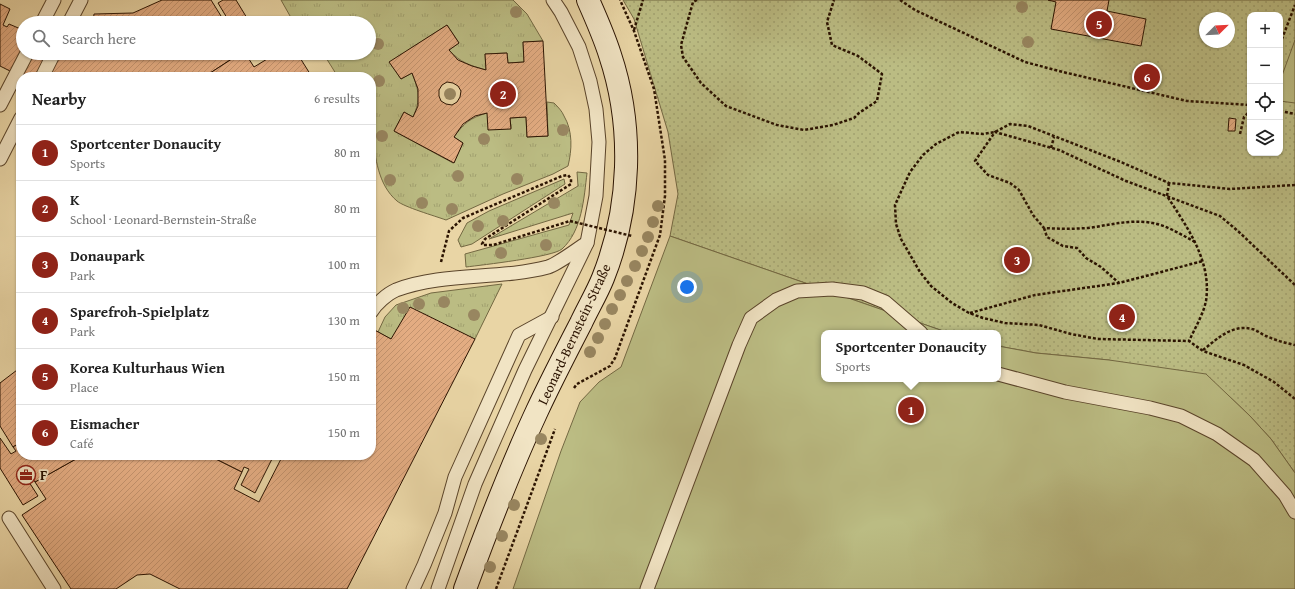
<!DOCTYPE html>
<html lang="en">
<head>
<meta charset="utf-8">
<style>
	body { margin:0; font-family:"Gentium Book Plus",serif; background:#f2f2f2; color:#222 }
	.controls { position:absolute; right:12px; top:12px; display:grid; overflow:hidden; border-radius:8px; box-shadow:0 1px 3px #0004 }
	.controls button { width:36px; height:36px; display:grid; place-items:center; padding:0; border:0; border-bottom:1px solid #e0e0e0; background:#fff; color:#222; font:20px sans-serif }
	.compass { position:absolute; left:1199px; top:12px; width:36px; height:36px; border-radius:50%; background:#fff; box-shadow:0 1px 3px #0004; rotate:66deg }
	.you { position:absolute; left:687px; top:287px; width:14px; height:14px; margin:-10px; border:3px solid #fff; border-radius:50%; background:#1a73e8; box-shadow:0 0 0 6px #1a73e833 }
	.badge { display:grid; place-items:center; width:26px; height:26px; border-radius:50%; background:#8f2418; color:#fff; font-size:13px; font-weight:700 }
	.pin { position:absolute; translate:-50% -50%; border:2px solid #fff; box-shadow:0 1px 4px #0006 }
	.popup { position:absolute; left:821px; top:330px; width:180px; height:52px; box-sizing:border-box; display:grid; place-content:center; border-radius:8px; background:#fff; filter:drop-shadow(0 1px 3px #0005); font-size:13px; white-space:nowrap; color:#767676 }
	.popup b { font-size:15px; color:#222 }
	.popup::after { content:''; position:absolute; left:50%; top:100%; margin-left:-8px; border:8px solid transparent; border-top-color:#fff }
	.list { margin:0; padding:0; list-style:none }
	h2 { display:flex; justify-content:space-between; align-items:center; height:52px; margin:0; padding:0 16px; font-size:17px }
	h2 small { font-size:13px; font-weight:400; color:#767676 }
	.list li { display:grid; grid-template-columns:26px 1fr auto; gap:12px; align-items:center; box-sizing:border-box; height:56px; padding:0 16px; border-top:1px solid #e0e0e0 }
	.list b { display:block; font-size:15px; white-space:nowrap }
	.list p { margin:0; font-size:13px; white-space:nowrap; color:#767676 }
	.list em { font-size:13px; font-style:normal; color:#767676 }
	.icon { flex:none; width:22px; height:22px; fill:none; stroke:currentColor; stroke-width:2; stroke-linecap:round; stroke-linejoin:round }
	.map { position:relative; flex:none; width:1295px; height:589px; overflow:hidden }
	.search { position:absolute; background:#fff; box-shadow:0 1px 3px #0004; left:16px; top:16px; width:360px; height:44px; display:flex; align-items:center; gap:10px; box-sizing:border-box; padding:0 14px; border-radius:22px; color:#767676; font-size:15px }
	.panel { position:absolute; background:#fff; box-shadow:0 1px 3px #0004; left:16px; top:72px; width:360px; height:388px; border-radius:16px }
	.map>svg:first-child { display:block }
	.grass { fill:url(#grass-tufts); stroke:#736842 }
	.park { fill:url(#park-dots); stroke:#736842; fill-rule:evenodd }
	.garden { fill:#bbbc83; stroke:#736842 }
	.building { fill:url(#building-hatch); stroke:#2b1301; fill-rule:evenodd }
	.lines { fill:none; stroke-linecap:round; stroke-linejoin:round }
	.service-casing { stroke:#5a442a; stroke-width:15 }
	.secondary-casing { stroke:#2b1301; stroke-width:24 }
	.path { stroke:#2b1301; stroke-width:2.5; stroke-dasharray:3 2; stroke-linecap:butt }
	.service { stroke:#f1e4c4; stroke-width:13 }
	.secondary { stroke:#f1e4c4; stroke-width:22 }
	.path-bridge { stroke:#2b1301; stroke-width:2.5; stroke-dasharray:3 2; stroke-linecap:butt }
	.tree { fill:#988660 }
	.labels { text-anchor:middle; stroke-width:3.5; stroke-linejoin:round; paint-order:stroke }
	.street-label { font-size:14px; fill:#2b1301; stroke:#f1e4c4 }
	.poi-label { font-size:14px; font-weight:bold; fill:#2b1301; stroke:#f1e4c4; text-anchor:start }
</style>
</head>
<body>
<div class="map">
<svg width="1295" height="589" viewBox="0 0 1295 589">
	<defs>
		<pattern id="grass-tufts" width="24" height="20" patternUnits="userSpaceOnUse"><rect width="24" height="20" fill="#bbbc83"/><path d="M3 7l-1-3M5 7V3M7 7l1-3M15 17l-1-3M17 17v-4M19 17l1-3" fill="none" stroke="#a1a16f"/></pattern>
		<pattern id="park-dots" width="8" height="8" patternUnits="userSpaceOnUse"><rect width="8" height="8" fill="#bbbc83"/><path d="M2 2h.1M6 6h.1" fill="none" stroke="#a1a16f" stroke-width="1.8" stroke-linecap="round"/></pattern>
		<pattern id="building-hatch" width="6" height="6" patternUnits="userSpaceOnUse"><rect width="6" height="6" fill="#e3ac82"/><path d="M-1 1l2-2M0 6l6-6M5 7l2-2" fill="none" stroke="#c3936e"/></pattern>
	</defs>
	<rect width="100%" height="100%" fill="#e9d5a5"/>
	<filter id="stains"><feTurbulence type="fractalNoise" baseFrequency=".005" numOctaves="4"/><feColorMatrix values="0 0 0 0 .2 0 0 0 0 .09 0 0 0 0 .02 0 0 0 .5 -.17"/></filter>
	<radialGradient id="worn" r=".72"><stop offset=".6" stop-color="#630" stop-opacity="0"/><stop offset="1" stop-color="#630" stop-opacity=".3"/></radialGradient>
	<g class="grass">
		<path d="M281 0H513L527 14 543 41 523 42 524 62 508 63 507 53 485 54 486 70C469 65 461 63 449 50L459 43 447 25 390 62 401 79 412 73C419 91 421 99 413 117L404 112 394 131 453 163 463 143 454 137C464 123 470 118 487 113L511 128 510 118 526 117 527 137 548 136 547 102 554 103C558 107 562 111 564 116 573 131 572 150 568 166L553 174 503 194 446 220C435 216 404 207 397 201 378 185 375 157 373 135L371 132V77H338L323 53H369V23H303L301 21 298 23H294Z"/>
		<path d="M577 172 587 173C584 198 582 231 562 249 553 257 482 265 466 267L465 254 569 225 573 213 489 239 578 186Z"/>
		<polygon points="564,179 565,184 472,244 461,247 458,240 467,223 489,211"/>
		<polygon points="502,284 475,339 391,339 378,332 385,317 396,305 431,293"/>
	</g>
	<path class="park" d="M623 0H1295V473L1271 439 1250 416 1229 396 1109 360 1036 353 998 346V333H949L670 236 678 194 668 132 634 19ZM1250 15H1280V153H1250ZM1205 18H1229V42H1205Z"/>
	<g class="garden">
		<polygon points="1295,40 1295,103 1280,101 1280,81"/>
		<polygon points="670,236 949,333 824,333 824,379 998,379 998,346 1036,353 1109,360 1206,374 1250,416 1271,439 1295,473 1295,589 513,589 561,451 580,402 599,382 621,367"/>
	</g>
	<g class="building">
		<polygon points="162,0 211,0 221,16 210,23 93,23 94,14 133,13"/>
		<polygon points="223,0 236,0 250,23 210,23 221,16 224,20 227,18 218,3"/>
		<polygon points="1048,0 1109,0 1107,11 1146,19 1141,46 1051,29 1056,2"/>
		<polygon points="0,4 10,9 3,25 7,27 9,24 23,30 23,53 77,53 87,56 120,59 152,53 241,53 204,77 22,77 0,66"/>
		<path d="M447 25 459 43 449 50 458 60 472 66 486 70 485 54 507 53 508 63 524 62 523 42 543 41 548 136 527 137 526 117 510 118 511 129 488 130 487 113 475 116 463 124 454 137 463 143 454 163 394 131 404 112 413 117 418 106V89L412 73 401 79 389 62ZM447 82 453 83 458 86 461 91 460 97 457 102 452 105 446 104 441 101 439 96V90L442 85Z"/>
		<polygon points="88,53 152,53 120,59 87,56"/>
		<polygon points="241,53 245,53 254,67 277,53 297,53 312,77 204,77"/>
		<polygon points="1229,118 1236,119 1235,131 1228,131"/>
		<polygon points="410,307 475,339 347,589 180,589 150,574 137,575 116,589 71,589 22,515 46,499 35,482 83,455 208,455 242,472 234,489 259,502 283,455 371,455 371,328 391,339"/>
		<polygon points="21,367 21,442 13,447 0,426 0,383"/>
		<polygon points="0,438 11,454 16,451 13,447 21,442 21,455 83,455 35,482 33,479 29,482 38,496 23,505 0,468"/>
		<polygon points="208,455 274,455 255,493 241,485 249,469 244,467 242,472"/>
	</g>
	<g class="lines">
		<defs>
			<g id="service">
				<polyline points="42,23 54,0"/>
				<polyline points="69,23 81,0"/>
				<polyline points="42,77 54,53"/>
				<polyline points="0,105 27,53"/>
				<polyline points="0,159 21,118"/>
				<path d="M371 312C376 304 387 294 396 290 444 272 499 280 548 267 558 264 577 249 587 243"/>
				<polyline points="998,374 1065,392 1150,408 1181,416 1217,434 1254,460 1285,495 1295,512"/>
				<polyline points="9,518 54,589"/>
				<polyline points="413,589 424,565 445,513 455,477 519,335 552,317"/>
				<polyline points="438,589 475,484 525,370 587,243 596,196 599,142 596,109 590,81 579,47 561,12 553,0"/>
				<polyline points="647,589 739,345 751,318 776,300 797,291 832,289 863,293 885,302 921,333"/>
			</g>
			<path id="secondary" d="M465 589C487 529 510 469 537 411 551 381 566 352 581 323 588 308 597 293 603 278 631 208 634 127 610 55 604 36 596 18 588 0"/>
		</defs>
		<use href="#service" class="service-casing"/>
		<use href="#secondary" class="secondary-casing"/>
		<g class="path">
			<polyline points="697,0 693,2 681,45 683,57 701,83 726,106 777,125 804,130 833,125 854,118 859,113 877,101 882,74 858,56 832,45 827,22 834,0"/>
			<polyline points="900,0 915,10 1025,62 1063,72 1187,101 1250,105"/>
			<polyline points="634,30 643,0"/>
			<polyline points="1280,44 1295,5"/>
			<polyline points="1280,111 1295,114"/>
			<polyline points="1240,134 1244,117 1250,111"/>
			<polyline points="1051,148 1054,137"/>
			<path d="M1169 183 1167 196C1187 227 1212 261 1206 301 1203 315 1195 328 1189 341"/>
			<polyline points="1295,185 1230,189 1169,183 1121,162 1028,126 1010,124 995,132 983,134 959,132 936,144 923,155 910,172 895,205 896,224 901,239 920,272 931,286 952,303 969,313 983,318 1005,323 1039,325 1071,334 1098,339 1189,341 1203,351 1244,365 1274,382 1295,399"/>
			<polyline points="1044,228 1047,237 1063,246 1077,248 1086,258 1101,267 1119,283"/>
			<path d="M1195 242C1182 235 1168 226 1153 223 1130 219 1110 225 1088 228 1073 229 1059 229 1044 228L1033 215 1019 190 1010 183 988 175 975 161 995 132 1059 150 1126 181 1220 216 1239 232 1295 285"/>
			<polyline points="441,262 449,231 463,218 562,176 568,175 571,179 571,184 485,239 482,244 483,245 493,245 570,221"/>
			<polyline points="970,313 1035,295 1119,283 1203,261"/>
			<path d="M1203 350C1217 339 1232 324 1252 329 1257 330 1261 334 1266 336 1275 340 1285 343 1295 345"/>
			<polyline points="574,388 577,384 610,366 615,358 660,235 665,196 665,160 654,89 634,31 620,0"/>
			<polyline points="496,589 555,429"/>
		</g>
		<use href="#service" class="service"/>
		<use href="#secondary" class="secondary"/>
		<polyline class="path-bridge" points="570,221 632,236"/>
	</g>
	<g class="tree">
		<circle cx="1022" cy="7" r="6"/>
		<circle cx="516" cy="12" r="6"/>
		<circle cx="1028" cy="42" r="6"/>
		<circle cx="378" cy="44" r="6"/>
		<circle cx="379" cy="81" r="6"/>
		<circle cx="450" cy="94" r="6"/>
		<circle cx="563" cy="130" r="6"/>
		<circle cx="382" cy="136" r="6"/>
		<circle cx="484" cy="139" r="6"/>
		<circle cx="458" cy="176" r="6"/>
		<circle cx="517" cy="179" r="6"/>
		<circle cx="390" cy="180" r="6"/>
		<circle cx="422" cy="203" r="6"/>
		<circle cx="554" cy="203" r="6"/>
		<circle cx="658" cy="206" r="6"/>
		<circle cx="452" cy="209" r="6"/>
		<circle cx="503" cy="221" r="6"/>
		<circle cx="653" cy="222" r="6"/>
		<circle cx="478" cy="226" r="6"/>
		<circle cx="648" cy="237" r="6"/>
		<circle cx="546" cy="245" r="6"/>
		<circle cx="642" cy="251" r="6"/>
		<circle cx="501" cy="253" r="6"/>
		<circle cx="635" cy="266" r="6"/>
		<circle cx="627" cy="281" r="6"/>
		<circle cx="620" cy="295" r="6"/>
		<circle cx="444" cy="302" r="6"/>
		<circle cx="419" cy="304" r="6"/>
		<circle cx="403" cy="308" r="6"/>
		<circle cx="612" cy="309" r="6"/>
		<circle cx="474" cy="315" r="6"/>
		<circle cx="605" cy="324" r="6"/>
		<circle cx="598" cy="338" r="6"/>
		<circle cx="590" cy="352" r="6"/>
		<circle cx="541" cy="439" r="6"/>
		<circle cx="514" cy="505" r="6"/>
		<circle cx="502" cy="536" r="6"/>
		<circle cx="490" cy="567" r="6"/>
	</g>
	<defs>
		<symbol id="office-ring" viewBox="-11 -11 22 22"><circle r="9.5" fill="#f1e4c4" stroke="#8f2418" stroke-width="1.5"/><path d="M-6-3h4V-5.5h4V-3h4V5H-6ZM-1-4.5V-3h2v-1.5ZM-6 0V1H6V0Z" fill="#8f2418"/></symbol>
	</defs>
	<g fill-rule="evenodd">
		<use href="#office-ring" x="15" y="464" width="22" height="22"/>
	</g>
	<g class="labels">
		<g class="street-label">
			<text transform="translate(574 334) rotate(-65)" y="5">Leonard-Bernstein-Straße</text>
		</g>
		<g class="poi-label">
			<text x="40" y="480">F</text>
		</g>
	</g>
	<rect width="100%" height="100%" filter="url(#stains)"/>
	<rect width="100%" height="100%" fill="url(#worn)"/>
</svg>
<div class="controls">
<button>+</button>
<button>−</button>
<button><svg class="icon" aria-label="locate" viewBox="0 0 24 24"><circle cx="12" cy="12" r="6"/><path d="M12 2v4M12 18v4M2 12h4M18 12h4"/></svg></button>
<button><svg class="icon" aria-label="layers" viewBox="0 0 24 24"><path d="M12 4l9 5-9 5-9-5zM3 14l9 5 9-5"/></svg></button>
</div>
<svg class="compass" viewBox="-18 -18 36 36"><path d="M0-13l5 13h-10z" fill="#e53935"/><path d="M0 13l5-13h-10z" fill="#767676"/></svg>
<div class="you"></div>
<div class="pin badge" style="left:911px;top:410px">1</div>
<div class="popup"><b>Sportcenter Donaucity</b>Sports</div>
<div class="pin badge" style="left:503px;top:94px">2</div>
<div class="pin badge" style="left:1017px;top:260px">3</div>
<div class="pin badge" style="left:1122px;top:317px">4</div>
<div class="pin badge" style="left:1099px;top:24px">5</div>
<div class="pin badge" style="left:1147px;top:77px">6</div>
<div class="search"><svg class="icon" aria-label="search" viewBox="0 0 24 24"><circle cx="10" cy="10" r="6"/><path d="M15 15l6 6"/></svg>Search here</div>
<section class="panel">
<h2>Nearby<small>6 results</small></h2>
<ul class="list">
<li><span class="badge">1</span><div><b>Sportcenter Donaucity</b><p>Sports</p></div><em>80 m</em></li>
<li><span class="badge">2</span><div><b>K</b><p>School · Leonard-Bernstein-Straße</p></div><em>80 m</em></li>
<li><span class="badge">3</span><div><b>Donaupark</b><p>Park</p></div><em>100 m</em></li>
<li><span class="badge">4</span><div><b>Sparefroh-Spielplatz</b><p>Park</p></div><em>130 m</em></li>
<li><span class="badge">5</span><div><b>Korea Kulturhaus Wien</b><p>Place</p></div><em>150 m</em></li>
<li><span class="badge">6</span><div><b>Eismacher</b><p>Café</p></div><em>150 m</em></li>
</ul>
</section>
</div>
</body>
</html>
